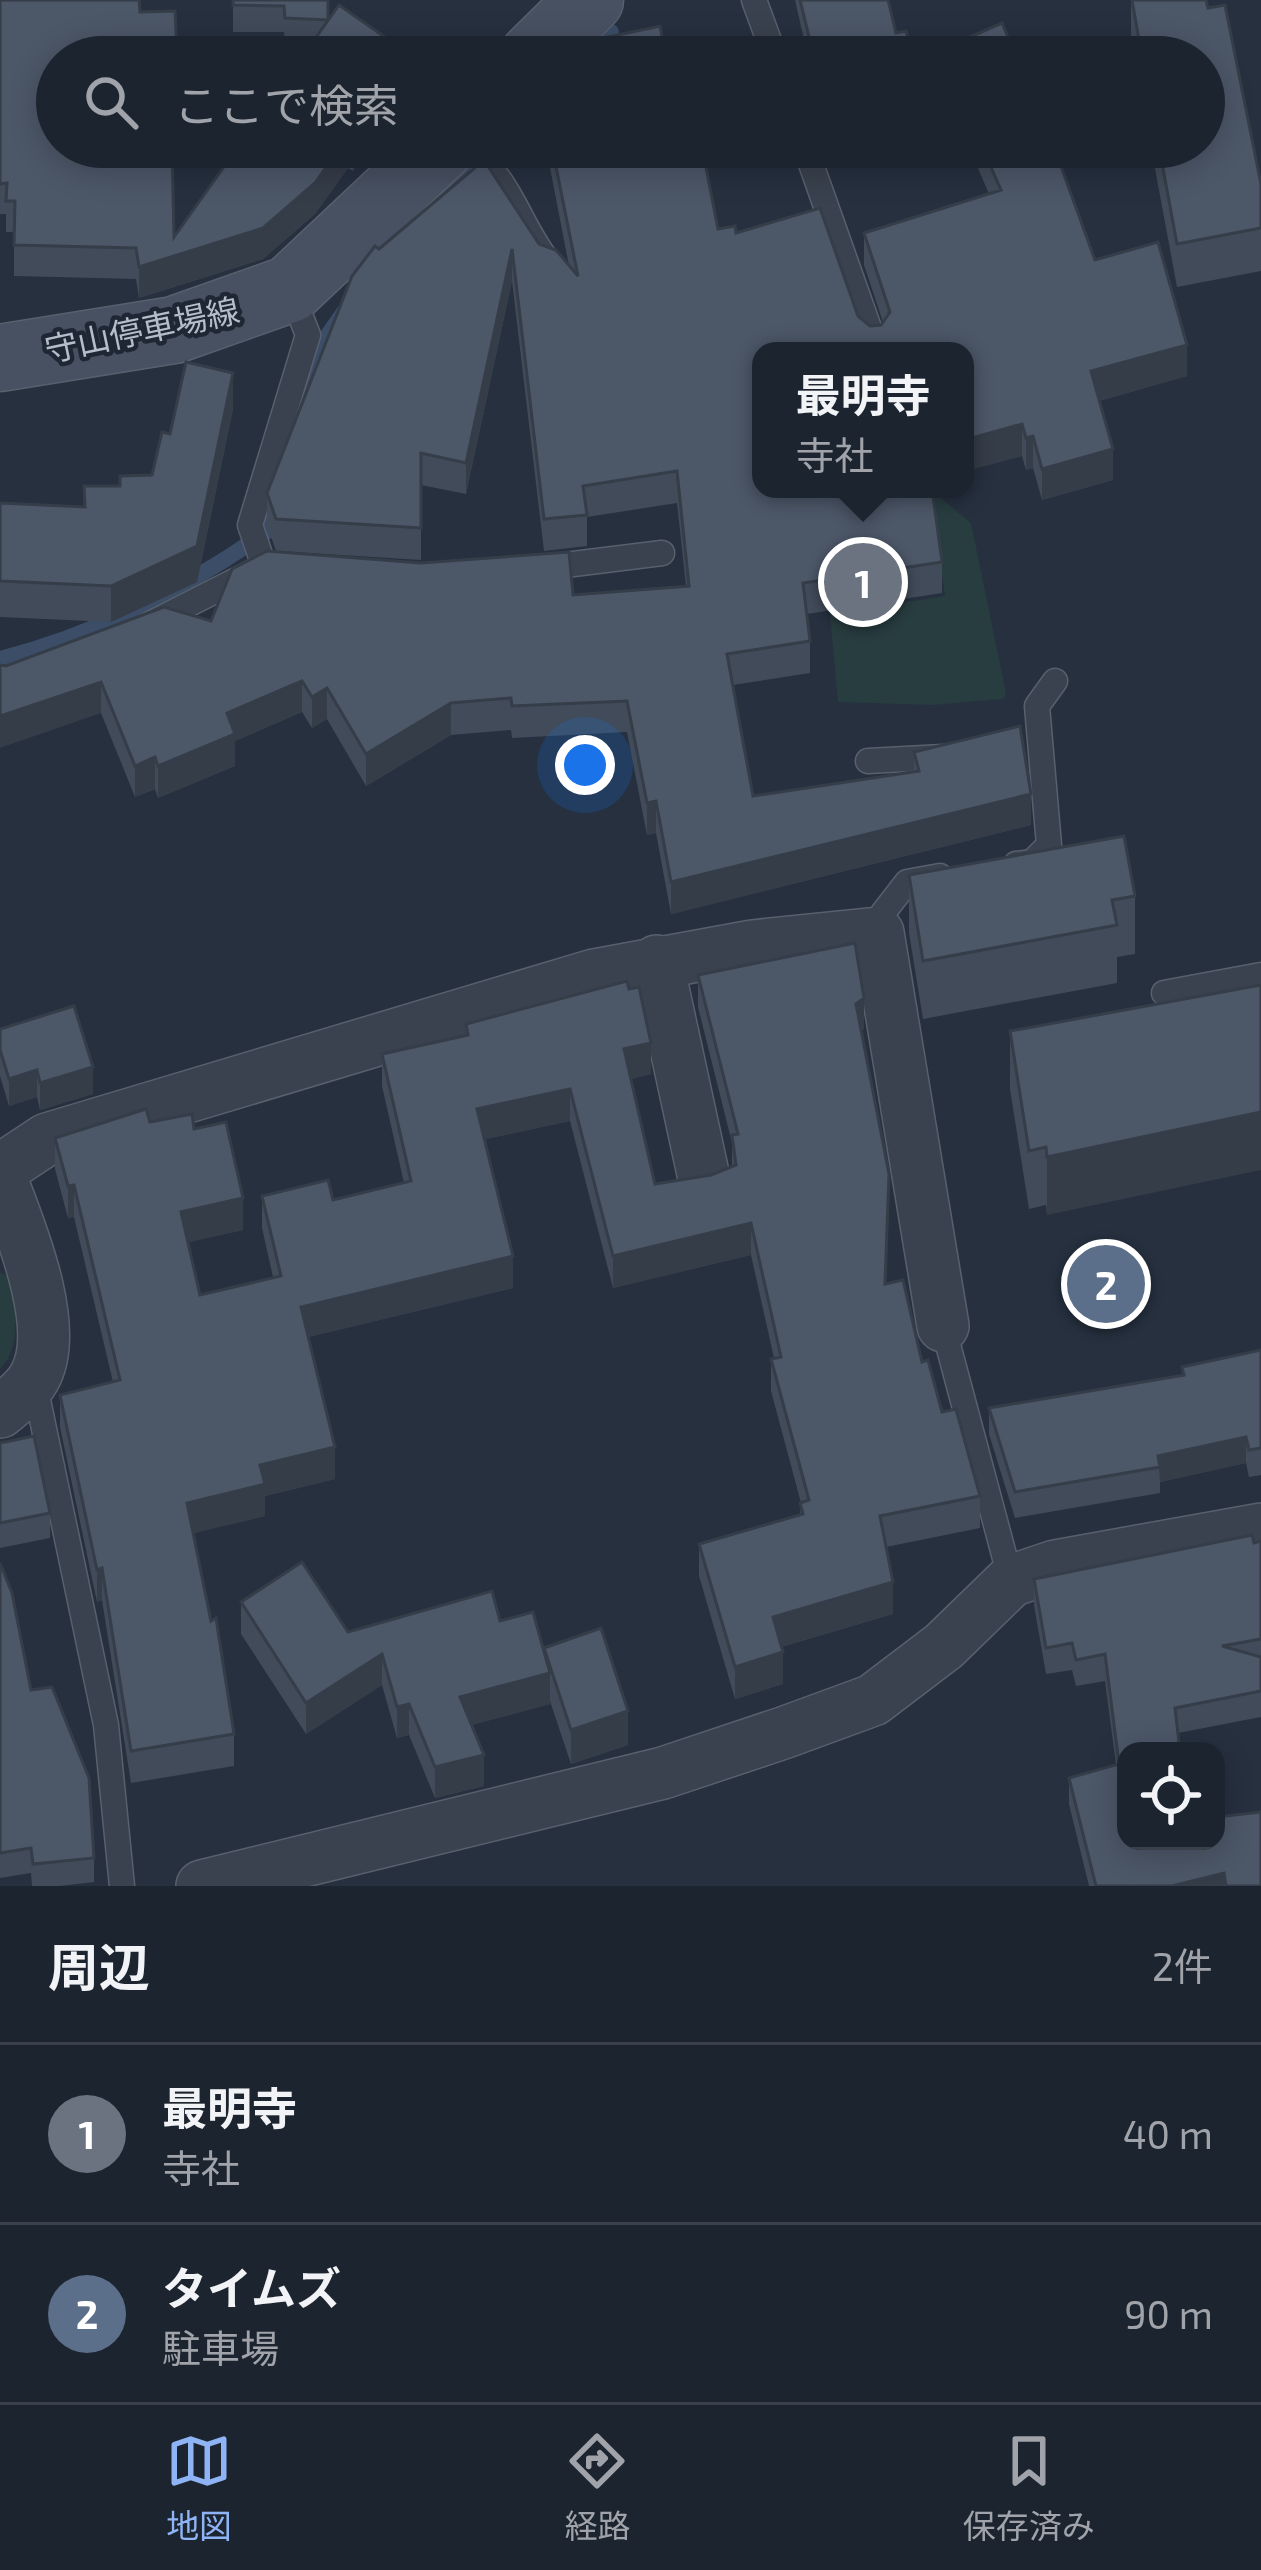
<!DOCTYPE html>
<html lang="ja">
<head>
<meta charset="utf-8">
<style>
	body { margin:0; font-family:"Exo 2","Noto Sans JP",sans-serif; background:#29303b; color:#f1f3f6 }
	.controls { position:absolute; right:36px; bottom:36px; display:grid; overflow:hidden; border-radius:24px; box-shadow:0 6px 30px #0003 }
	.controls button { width:108px; height:108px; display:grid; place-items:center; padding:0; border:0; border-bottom:3px solid #3a414b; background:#1c242f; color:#f1f3f6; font:60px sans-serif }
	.you { position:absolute; left:585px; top:765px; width:42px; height:42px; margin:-30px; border:9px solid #fff; border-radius:50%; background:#1a73e8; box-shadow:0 0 0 18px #1a73e833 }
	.badge { display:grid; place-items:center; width:78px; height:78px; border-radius:50%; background:#8fb4f5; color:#fff; font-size:39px; font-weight:700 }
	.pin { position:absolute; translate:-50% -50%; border:6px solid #fff; box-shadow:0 3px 12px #0006 }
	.popup { position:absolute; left:752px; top:342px; width:222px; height:156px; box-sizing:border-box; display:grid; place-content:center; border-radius:24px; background:#1c242f; filter:drop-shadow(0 3px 9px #0005); font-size:39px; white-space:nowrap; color:#a0a4aa }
	.popup b { font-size:45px; color:#f1f3f6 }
	.popup::after { content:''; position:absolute; left:50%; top:100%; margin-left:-24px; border:24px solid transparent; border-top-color:#1c242f }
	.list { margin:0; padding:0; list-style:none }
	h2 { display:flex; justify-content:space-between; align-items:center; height:156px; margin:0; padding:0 48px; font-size:51px }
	h2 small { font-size:39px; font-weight:400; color:#a0a4aa }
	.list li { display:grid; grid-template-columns:78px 1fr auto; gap:36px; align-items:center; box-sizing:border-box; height:180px; padding:0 48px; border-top:3px solid #3a414b }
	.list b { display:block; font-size:45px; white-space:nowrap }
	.list p { margin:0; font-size:39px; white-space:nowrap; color:#a0a4aa }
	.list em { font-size:39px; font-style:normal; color:#a0a4aa }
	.icon { flex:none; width:66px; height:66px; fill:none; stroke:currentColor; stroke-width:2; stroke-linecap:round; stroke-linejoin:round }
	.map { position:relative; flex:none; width:1261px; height:1886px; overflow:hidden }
	.search { position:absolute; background:#1c242f; box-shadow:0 6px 30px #0003; left:36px; right:36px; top:36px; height:132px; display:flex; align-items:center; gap:30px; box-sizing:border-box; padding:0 42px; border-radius:66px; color:#a0a4aa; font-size:45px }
	.sheet { height:516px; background:#1c242f }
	nav { display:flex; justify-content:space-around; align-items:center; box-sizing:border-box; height:168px; border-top:3px solid #3a414b; background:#1c242f; font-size:33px; color:#a0a4aa }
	nav a { display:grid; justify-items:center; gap:6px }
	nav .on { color:#8fb4f5 }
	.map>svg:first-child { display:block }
	.green { fill:#283d40 }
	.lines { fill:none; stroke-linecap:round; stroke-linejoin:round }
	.stream { stroke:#3c4d68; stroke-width:16 }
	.service-casing { stroke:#58606d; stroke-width:27 }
	.minor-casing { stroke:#58606d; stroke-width:54 }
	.secondary-casing { stroke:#58606d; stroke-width:69 }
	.service { stroke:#3a424f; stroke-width:24 }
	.minor { stroke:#3a424f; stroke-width:51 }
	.secondary { stroke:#485162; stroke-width:66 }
	.wall { fill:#414b59 }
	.shaded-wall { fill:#353d49 }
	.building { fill:#4c5768; stroke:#353d49; stroke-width:3 }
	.labels { text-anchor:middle; stroke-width:9; stroke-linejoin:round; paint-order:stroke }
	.street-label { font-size:33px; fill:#b6bdca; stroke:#1f2734 }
</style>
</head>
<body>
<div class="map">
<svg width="1261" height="1886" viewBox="0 0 1261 1886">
	<rect width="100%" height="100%" fill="#26303f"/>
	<g class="green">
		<polygon points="930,489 971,523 1006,693 1003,699 933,705 838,702 830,614 945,596"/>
		<path d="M0 1272 10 1278C14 1309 24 1344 0 1369Z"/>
	</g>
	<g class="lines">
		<g class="stream">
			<polyline points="585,57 611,32"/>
			<polyline points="448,194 493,147"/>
			<polyline points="288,448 321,345 344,312"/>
			<path d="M0 659C99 634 187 588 269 530L274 508"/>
		</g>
		<defs>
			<g id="service">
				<polyline points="754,0 775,57"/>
				<path d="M465 147C512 176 518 226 551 265"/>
				<polyline points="805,147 874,342"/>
				<polyline points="541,568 662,553"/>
				<polyline points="148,625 264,566 250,525 308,335 290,289"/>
				<polyline points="868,761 943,757"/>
				<polyline points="1016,864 1032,862 1049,845 1037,706 1055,681"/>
				<polyline points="878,933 883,913 907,882 940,876"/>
				<polyline points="1164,993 1261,975"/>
				<polyline points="943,1326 1011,1581"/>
				<polyline points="34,1381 106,1725 122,1886"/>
			</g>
			<g id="minor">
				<polyline points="657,961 704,1178"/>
				<polyline points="0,1170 47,1139 594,975 752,946 878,933 943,1326"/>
				<path d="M0 1176C19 1226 63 1329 34 1378 27 1391 11 1403 0 1412"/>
				<polyline points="202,1886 663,1773 783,1733 873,1700 944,1646 1011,1581 1055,1566 1261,1529"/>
			</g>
			<g id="secondary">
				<polyline points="532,57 590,0"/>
				<polyline points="0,358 174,330 290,289 441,147"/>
			</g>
		</defs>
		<use href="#service" class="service-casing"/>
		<use href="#minor" class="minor-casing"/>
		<use href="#secondary" class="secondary-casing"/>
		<use href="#service" class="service"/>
		<use href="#minor" class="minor"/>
		<use href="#secondary" class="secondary"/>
	</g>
	<g class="wall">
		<polygon points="0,0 140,12 175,11 177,57 57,57 174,237 238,147 370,147 353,171 348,168 315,214 263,259 139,298 136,279 14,276 14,232 6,232 6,214 0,214"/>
		<polygon points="233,0 328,0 328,20 310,46 285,45 284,32 233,32"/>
		<polygon points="795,0 888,0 896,33 913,57 808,57"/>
		<polygon points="1131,0 1206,0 1261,184 1261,271 1177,287 1151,147 1204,147 1204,57 1135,57 1131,37"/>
		<polygon points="546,147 702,147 718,229 736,233 858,316 870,326 881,325 883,322 864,265 864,233 989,194 969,147 1054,147 1095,260 1187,376 1099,401 1113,480 1042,500 1033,468 1026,470 1022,456 965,471 965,351 761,351 942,562 942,593 807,614 810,641 810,673 733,685 753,796 914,772 914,752 1031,825 671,914 656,833 647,835 627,732 512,738 511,730 451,735 366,786 327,719 312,728 302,712 235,741 235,766 158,798 155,789 135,797 101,713 6,666 211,621 686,586 677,503 587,517 587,546 544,551 512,281 466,494 421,485 421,560 276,551 267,525 267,493 379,249 539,244 569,266"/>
		<polygon points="233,409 197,582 111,622 0,617 0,503 85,507 120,486 152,475 170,434"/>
		<polygon points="909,875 1135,896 1135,954 1117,957 1117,983 923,1019 909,933"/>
		<polygon points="698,975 864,1029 861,1031 889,1206 886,1284 980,1496 980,1528 886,1547 893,1614 781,1647 783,1684 735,1699 699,1576 699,1544 800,1515 801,1503 771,1391 771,1359 774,1358 751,1255 613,1288 570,1121 485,1139 513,1288 308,1337 335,1479 265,1496 265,1516 193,1533 234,1734 234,1766 131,1783 102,1600 97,1602 60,1427 60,1395 113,1382 74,1217 68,1218 55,1169 55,1138 150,1122 194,1129 243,1230 188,1242 200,1295 273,1277 262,1228 262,1196 333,1200 404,1183 382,1086 382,1054 466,1036 466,1024 651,1074 631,1079 655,1184 711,1175 732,1166 732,1143 698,1007"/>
		<polygon points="1261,985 1047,1215 1046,1205 1029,1209 1010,1089 1010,1031"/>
		<polygon points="0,1029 93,1094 40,1110 37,1097 9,1106 0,1076"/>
		<polygon points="1261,1350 1261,1475 1249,1477 1246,1463 1160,1482 1160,1493 1015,1518 989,1434 989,1408 1182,1375 1182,1367"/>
		<polygon points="0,1443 50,1513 50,1538 0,1548"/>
		<polygon points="1261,1541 1261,1717 1178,1733 1126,1841 1261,1886 1089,1886 1069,1804 1069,1778 1116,1765 1105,1681 1076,1686 1072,1670 1046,1674 1034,1605 1034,1579"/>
		<polygon points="0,1563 31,1690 94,1858 94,1882 60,1886 32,1886 31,1873 0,1878"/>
		<polygon points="241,1602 348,1632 500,1621 544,1651 628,1745 571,1764 550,1701 550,1704 471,1725 484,1786 435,1798 409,1735 397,1738 382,1685 306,1734 241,1634"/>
	</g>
	<g class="shaded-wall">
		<polygon points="341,147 348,147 348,168 315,214 263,259 139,298 139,267"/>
		<polygon points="353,147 370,147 353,171"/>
		<polygon points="512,249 512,281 466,494 466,463"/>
		<polygon points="1187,345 1187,376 1091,403 1091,371"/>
		<polygon points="233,373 233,409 197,582 111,622 111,586"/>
		<polygon points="1022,424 1022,456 965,471 965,440"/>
		<polygon points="1033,436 1033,468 1026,470 1026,438"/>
		<polygon points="1113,449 1113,480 1042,500 1042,469"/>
		<polygon points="302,681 302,712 235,741 235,766 158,798 158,766 227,713"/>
		<polygon points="101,682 101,713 0,748 0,716"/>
		<polygon points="327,688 327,719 312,728 312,697"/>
		<polygon points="451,703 451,735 366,786 366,754"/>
		<polygon points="155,757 155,789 135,797 135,766"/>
		<polygon points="1031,794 1031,825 671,914 671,882"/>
		<polygon points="656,801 656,833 647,835 647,803"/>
		<polygon points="864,998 864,1029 856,1035 856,1004"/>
		<polygon points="651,1043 651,1074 624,1081 624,1049"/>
		<polygon points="93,1067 93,1094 40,1110 40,1083"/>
		<polygon points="37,1070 37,1097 9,1106 9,1079"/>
		<polygon points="570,1089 570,1121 477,1141 477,1109"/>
		<polygon points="1261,1112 1261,1170 1047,1215 1047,1157"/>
		<polygon points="74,1185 74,1217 68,1218 68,1186"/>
		<polygon points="243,1198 243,1230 181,1244 181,1212"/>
		<polygon points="751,1223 751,1255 613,1288 613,1256"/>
		<polygon points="513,1256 513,1288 301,1339 301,1307"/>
		<polygon points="1246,1437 1246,1463 1160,1482 1158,1456"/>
		<polygon points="335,1447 335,1479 265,1496 265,1516 187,1535 187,1503 260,1465"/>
		<polygon points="102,1568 102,1600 97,1602 97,1570"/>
		<polygon points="893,1582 893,1614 773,1649 773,1617"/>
		<polygon points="783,1652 783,1684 735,1699 735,1667"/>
		<polygon points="382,1654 382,1685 306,1734 306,1703"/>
		<polygon points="550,1673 550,1704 460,1728 460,1697"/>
		<polygon points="409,1704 409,1735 397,1738 397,1707"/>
		<polygon points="628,1711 628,1745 571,1764 571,1730"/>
		<polygon points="484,1755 484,1786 435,1798 435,1767"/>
		<polygon points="1224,1873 1224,1886 1172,1886"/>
	</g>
	<g class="building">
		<polygon points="0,0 139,0 140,12 175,11 177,54 148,55 148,57 57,57 57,147 172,147 174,237 238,147 341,147 315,183 263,228 139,267 136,248 14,245 15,201 6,201 7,183 0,184"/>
		<polygon points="233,0 328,0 328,20 285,18 284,6 233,5"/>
		<polygon points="800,0 888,0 896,33 906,31 913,57 814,57"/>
		<polygon points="1132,0 1206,0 1208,8 1225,5 1261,184 1261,228 1177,244 1159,147 1204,147 1204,57 1142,57"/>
		<polygon points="339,5 412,56 302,57"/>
		<polygon points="1002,23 1016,56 1024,53 1026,57 943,57 940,50"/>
		<polygon points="660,26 666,57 597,57 594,40"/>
		<polygon points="552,147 702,147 718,229 735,226 736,233 820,208 858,316 870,326 881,325 890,312 864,233 1001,190 982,147 1054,147 1095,260 1158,242 1187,345 1091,371 1113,449 1042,469 1033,436 1026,438 1022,424 965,440 965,351 761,351 761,489 932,489 942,562 803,583 810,641 727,654 753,796 919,771 914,752 1020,726 1031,794 671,882 656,801 647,803 627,701 512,706 511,698 451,703 366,754 327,688 312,697 302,681 227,713 235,734 158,766 155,757 135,766 101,682 0,716 0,665 6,666 164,607 211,621 232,569 267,551 421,563 569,552 573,595 689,586 677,471 583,486 587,515 544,519 512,249 466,463 421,453 421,528 276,519 267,493 352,276 375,246 379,249 484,160 539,244 556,250 578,276"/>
		<polygon points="186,362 233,373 197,546 111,586 0,581 0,503 85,507 84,486 120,486 120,476 152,475 162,432 170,434"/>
		<polygon points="1124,836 1135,896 1112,900 1117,925 923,961 909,875"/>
		<polygon points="855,943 864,998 856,1004 889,1174 885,1284 903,1280 922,1362 928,1360 942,1412 956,1409 980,1496 880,1516 893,1582 773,1617 783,1652 735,1667 699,1544 803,1514 800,1503 809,1500 771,1359 781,1357 751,1223 613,1256 570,1089 477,1109 513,1256 301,1307 335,1447 260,1465 265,1484 187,1503 211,1621 216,1618 234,1734 131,1751 102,1568 97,1570 60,1395 120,1380 74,1185 68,1186 55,1138 146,1109 150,1122 192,1114 194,1129 226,1122 243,1198 181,1212 200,1295 281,1276 262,1196 328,1180 333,1200 411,1181 382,1054 468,1035 466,1024 627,981 629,989 639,987 651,1043 624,1049 655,1184 711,1175 736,1165 732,1135 738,1134 698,975"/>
		<polygon points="1261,985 1261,1112 1047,1157 1046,1147 1029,1151 1010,1031"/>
		<polygon points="74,1006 93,1067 40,1083 37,1070 9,1079 0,1050 0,1029"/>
		<polygon points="1261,1350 1261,1448 1249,1450 1246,1437 1158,1456 1160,1467 1015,1492 989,1408 1184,1375 1182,1367"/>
		<polygon points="34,1436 50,1513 0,1523 0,1443"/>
		<polygon points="1252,1535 1254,1543 1261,1541 1261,1639 1222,1646 1261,1657 1261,1691 1175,1708 1180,1751 1126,1751 1126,1841 1216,1841 1216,1817 1261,1812 1261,1886 1226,1886 1224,1873 1172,1886 1096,1886 1069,1778 1119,1764 1105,1654 1076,1660 1072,1643 1046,1648 1034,1579"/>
		<polygon points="302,1562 348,1632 492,1591 500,1621 533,1612 550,1673 460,1697 484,1755 435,1767 409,1704 397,1707 382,1654 306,1703 241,1602"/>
		<polygon points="0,1563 12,1593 31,1690 52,1687 89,1778 94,1858 33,1864 31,1848 0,1853"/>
		<polygon points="601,1628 628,1711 571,1730 544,1648"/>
	</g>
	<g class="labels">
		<g class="street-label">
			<text transform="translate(142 330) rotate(-12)" y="12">守山停車場線</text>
		</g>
	</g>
</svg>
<div class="controls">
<button><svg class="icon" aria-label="locate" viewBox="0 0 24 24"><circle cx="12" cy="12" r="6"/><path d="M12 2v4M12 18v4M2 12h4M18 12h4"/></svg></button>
</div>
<div class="you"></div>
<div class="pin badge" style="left:863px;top:582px;background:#6b7280">1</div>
<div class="popup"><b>最明寺</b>寺社</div>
<div class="pin badge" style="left:1106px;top:1284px;background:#5c6f8a">2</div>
<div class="search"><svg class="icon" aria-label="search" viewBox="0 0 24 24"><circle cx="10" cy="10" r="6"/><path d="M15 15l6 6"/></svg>ここで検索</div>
</div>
<section class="sheet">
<h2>周辺<small>2件</small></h2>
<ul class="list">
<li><span class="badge" style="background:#6b7280">1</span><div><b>最明寺</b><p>寺社</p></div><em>40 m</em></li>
<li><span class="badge" style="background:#5c6f8a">2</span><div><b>タイムズ</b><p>駐車場</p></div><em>90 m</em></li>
</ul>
</section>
<nav>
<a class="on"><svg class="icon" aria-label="map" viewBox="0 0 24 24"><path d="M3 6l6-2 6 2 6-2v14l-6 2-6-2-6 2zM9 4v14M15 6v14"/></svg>地図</a>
<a><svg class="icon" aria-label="directions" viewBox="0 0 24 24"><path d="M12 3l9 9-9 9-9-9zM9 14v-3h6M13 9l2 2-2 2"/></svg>経路</a>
<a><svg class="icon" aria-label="saved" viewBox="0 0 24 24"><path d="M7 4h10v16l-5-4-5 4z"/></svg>保存済み</a>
</nav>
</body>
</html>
